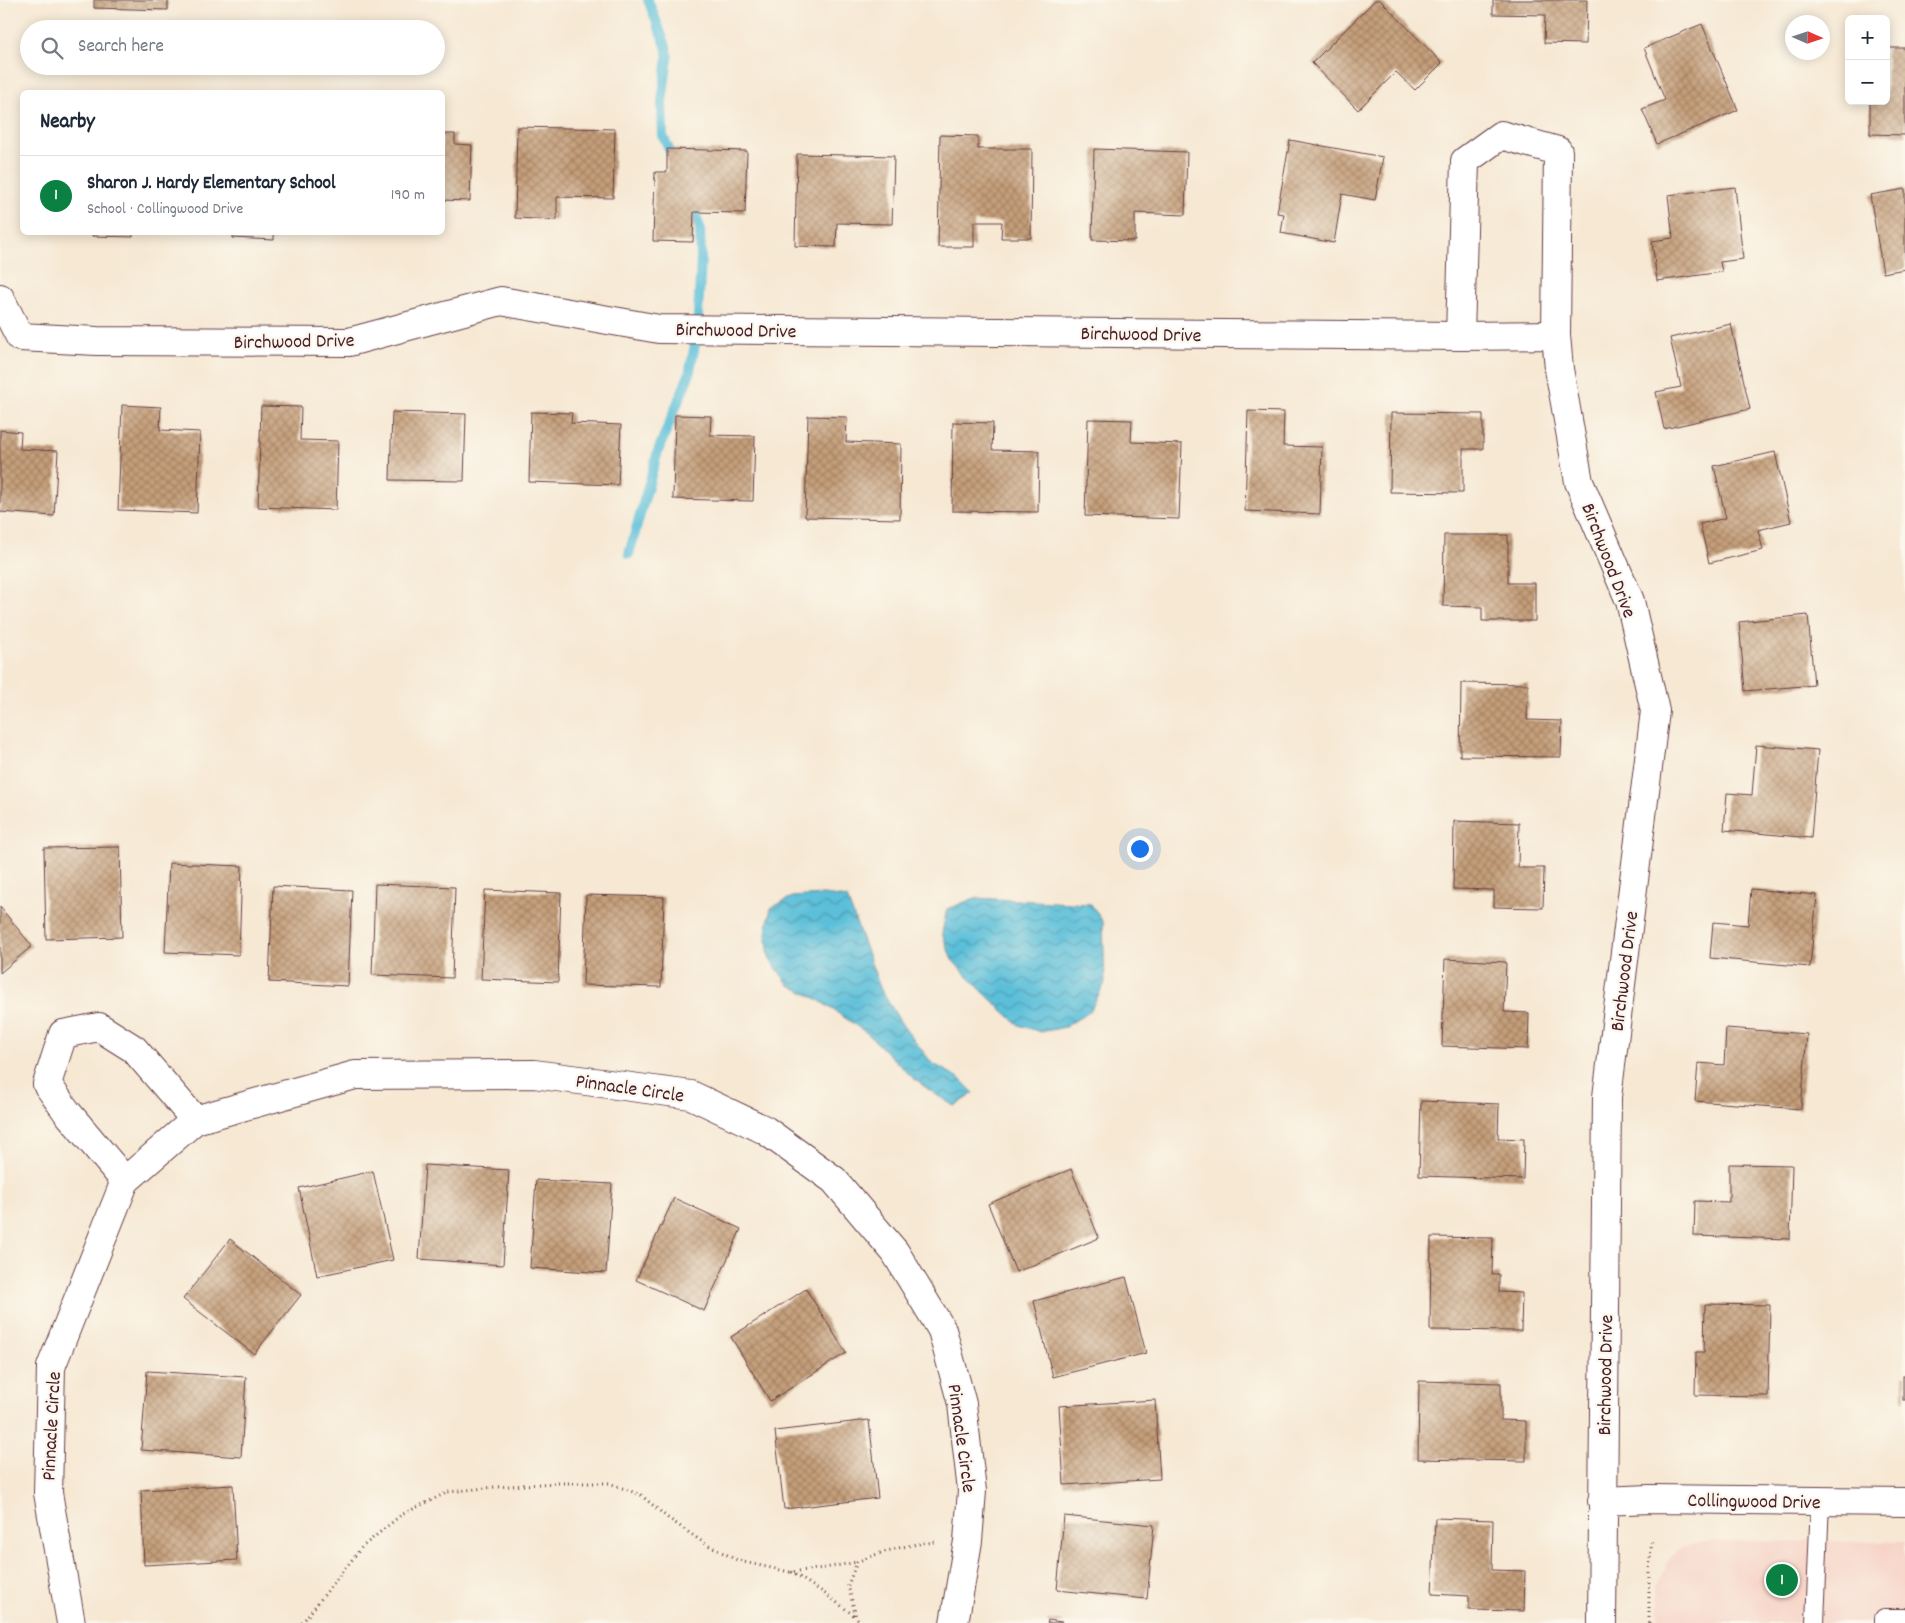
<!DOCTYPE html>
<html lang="en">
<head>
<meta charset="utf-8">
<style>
	body { margin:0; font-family:Dekko,sans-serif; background:#f2f2f3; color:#1f2937 }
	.controls { position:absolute; right:15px; top:15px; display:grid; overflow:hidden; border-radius:8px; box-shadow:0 2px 12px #0003 }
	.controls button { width:45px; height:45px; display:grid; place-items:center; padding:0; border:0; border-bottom:1px solid #e0e1e3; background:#fff; color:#1f2937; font:25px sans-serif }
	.compass { position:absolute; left:1785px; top:15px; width:45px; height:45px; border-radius:50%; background:#fff; box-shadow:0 2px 12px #0003; rotate:93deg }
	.you { position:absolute; left:1139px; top:848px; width:18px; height:18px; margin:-12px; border:4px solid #fff; border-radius:50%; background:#1a73e8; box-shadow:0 0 0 8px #1a73e833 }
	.badge { display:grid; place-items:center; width:32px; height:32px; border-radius:50%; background:#0b8043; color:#fff; font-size:16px; font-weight:700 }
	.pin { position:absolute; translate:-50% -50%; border:2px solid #fff; box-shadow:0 1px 5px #0006 }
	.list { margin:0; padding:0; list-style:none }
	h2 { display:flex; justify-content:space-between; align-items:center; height:65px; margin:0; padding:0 20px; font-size:21px }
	h2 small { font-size:16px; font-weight:400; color:#747a83 }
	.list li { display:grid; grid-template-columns:32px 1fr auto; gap:15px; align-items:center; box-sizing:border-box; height:80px; padding:0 20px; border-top:1px solid #e0e1e3 }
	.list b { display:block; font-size:19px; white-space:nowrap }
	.list p { margin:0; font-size:16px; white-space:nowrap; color:#747a83 }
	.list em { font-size:16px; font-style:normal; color:#747a83 }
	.icon { flex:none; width:28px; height:28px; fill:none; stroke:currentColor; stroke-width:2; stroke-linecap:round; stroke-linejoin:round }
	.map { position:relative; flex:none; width:1905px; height:1623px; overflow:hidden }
	.search { position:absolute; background:#fff; box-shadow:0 2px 12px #0003; left:20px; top:20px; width:425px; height:55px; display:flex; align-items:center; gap:12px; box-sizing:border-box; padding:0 18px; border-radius:28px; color:#747a83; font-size:19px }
	.panel { position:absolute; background:#fff; box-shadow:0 2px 12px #0003; left:20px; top:90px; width:425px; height:145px; border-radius:8px }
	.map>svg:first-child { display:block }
	.built { fill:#f6d2c5 }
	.water { fill:url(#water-waves); stroke:#526f82 }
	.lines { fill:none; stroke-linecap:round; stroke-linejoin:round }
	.stream { stroke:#5bbfd9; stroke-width:10 }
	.building { fill:url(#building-cross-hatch) }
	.service-casing { stroke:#643d44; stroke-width:20 }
	.minor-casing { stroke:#643d44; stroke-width:30 }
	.path { stroke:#643d44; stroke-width:3; stroke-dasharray:1 4; stroke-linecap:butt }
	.service { stroke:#fff; stroke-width:18 }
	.minor { stroke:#fff; stroke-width:28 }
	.labels { text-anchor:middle; stroke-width:4.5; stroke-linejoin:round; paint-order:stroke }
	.street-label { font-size:20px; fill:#4a1f2b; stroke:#fbf7ec }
</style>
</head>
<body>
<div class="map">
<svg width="1905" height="1623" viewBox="0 0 1905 1623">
	<defs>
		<pattern id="water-waves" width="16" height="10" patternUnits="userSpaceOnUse" patternTransform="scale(1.25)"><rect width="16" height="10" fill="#5bbfd9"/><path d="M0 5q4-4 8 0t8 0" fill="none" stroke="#4d9bb0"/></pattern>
		<pattern id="building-cross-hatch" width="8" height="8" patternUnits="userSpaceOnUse" patternTransform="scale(1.25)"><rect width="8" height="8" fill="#c59f7a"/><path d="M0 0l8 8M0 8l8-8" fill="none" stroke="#a28164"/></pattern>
	</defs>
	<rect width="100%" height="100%" fill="#fbf7ec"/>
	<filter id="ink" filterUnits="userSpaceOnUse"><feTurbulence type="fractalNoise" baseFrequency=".02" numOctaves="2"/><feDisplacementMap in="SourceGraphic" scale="10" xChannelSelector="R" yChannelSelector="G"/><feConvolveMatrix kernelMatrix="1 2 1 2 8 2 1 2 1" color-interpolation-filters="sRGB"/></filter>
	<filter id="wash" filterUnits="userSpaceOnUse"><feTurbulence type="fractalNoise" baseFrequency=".0096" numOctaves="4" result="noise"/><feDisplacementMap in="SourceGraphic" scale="20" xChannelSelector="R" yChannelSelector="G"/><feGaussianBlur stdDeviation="1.12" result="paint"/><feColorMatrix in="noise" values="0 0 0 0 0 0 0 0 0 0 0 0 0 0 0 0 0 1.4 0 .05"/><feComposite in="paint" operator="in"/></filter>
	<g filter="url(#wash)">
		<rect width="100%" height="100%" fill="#f6e8d3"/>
		<polygon class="built" points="1705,1541 1905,1542 1905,1623 1659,1623 1658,1586 1668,1561 1675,1553 1685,1546 1694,1543"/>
		<g class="water">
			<polygon points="823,895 847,898 881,990 903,1026 932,1063 959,1078 974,1093 954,1106 935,1094 914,1079 867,1033 817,999 789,985 769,958 766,932 771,908 792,897"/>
			<polygon points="975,898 1091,904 1103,922 1105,983 1090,1011 1065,1027 1041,1032 1019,1025 985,994 952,960 942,933 947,909"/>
		</g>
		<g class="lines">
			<g class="stream">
				<polyline points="648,0 666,46 668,57 662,102 663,136 675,162"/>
				<polyline points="629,554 658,451 689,375 697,334 701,258 700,227 690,201"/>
			</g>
		</g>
		<g id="blocks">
			<g class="building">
				<polygon points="94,0 168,0 168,10 94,8"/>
				<polygon points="1375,0 1380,0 1442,63 1415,90 1396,72 1358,110 1312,63"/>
				<polygon points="1493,0 1587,0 1586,44 1544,43 1545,15 1493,14"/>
				<polygon points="1702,24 1738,110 1657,144 1642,109 1665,100 1644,48"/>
				<polygon points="1887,48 1905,48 1905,135 1870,134 1870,101 1886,101 1887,100"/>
				<polygon points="517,127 615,129 613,198 557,197 557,220 515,218"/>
				<polygon points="442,134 455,134 455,144 472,145 470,201 442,200"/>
				<polygon points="940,135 978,136 978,149 1032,149 1031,238 1001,238 1002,222 974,222 974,247 938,247"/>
				<polygon points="1290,140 1383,157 1375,200 1342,194 1334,243 1281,233 1284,214 1277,213"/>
				<polygon points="667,149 747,151 745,213 694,212 693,242 653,241 655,172 667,172"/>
				<polygon points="1094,149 1187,152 1185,215 1135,213 1135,241 1092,240"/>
				<polygon points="797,154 894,156 892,224 837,223 836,247 795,246"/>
				<polygon points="1735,187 1743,259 1720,262 1722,272 1657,281 1652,241 1673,238 1668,195"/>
				<polygon points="1905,189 1905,269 1883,273 1870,195"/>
				<polygon points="92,232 133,232 133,237 92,236"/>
				<polygon points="233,232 274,232 274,240 233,238"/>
				<polygon points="1731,324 1750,409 1664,429 1656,392 1681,387 1670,338"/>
				<polygon points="122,405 161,407 160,430 200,432 197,513 118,510"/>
				<polygon points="261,406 301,407 300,440 338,441 336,510 258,507"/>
				<polygon points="1248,411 1284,412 1283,446 1322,447 1320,514 1245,511"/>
				<polygon points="392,412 466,414 464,481 390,480"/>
				<polygon points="531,412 572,413 571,423 621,425 618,485 529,482"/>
				<polygon points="1391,413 1483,414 1483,449 1463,449 1463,493 1390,492"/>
				<polygon points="675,415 711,416 710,435 755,436 753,501 673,499"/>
				<polygon points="808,416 847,417 846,442 901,444 900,519 805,517"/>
				<polygon points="1088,419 1132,420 1131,442 1182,444 1179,519 1085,516"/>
				<polygon points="953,422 993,423 992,450 1039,451 1038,512 952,511"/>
				<polygon points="0,430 21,432 20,449 58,451 54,516 0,512"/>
				<polygon points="1775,452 1791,522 1758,530 1763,550 1709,563 1700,524 1726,518 1714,466"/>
				<polygon points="1444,535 1508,535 1508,583 1535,583 1535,621 1482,621 1482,607 1443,606"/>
				<polygon points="1808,615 1814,685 1745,691 1739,622"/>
				<polygon points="1461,683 1528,684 1527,720 1562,721 1561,757 1460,756"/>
				<polygon points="1756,745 1818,750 1811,838 1724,830 1727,793 1752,795"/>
				<polygon points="1454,821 1519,823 1518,868 1544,868 1543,908 1494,907 1494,890 1453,889"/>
				<polygon points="120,847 122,937 46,939 44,848"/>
				<polygon points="169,863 242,866 239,955 165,952"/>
				<polygon points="375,884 455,887 452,978 372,975"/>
				<polygon points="273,886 352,890 348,986 269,982"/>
				<polygon points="1751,889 1817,895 1810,967 1710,958 1713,922 1748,925"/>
				<polygon points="485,890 561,893 558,982 481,979"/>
				<polygon points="586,895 664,897 661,987 583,985"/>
				<polygon points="0,907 32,946 0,973"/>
				<polygon points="1445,959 1506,962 1504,1012 1529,1013 1528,1049 1442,1046"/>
				<polygon points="1726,1028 1807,1034 1801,1109 1695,1101 1698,1063 1724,1065"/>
				<polygon points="1421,1101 1499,1104 1498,1138 1524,1139 1523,1179 1419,1176"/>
				<polygon points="1729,1164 1792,1165 1790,1239 1694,1236 1695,1201 1729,1202"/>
				<polygon points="425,1165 509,1170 503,1265 419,1259"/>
				<polygon points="1071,1169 1099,1238 1016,1272 988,1204"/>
				<polygon points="373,1171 393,1260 317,1276 299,1188"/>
				<polygon points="536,1180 612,1184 606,1273 530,1268"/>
				<polygon points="674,1198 741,1229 704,1311 636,1280"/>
				<polygon points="1431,1237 1493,1238 1492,1274 1499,1274 1499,1292 1522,1293 1521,1331 1430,1330"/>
				<polygon points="230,1239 301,1295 254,1354 183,1299"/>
				<polygon points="1126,1277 1146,1353 1053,1377 1034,1301"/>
				<polygon points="806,1289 846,1353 770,1401 731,1337"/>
				<polygon points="1705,1304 1770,1305 1768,1396 1695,1395 1696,1352 1704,1352"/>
				<polygon points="147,1371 246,1377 241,1457 141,1450"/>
				<rect x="1903" y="1376" width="2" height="24"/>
				<polygon points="1419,1381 1501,1383 1501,1420 1526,1421 1526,1461 1418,1459"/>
				<polygon points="1155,1400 1160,1479 1064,1485 1059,1406"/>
				<polygon points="869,1420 878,1498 784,1509 775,1431"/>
				<polygon points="233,1485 237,1560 144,1565 141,1490"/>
				<polygon points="1064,1516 1154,1525 1147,1599 1057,1590"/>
				<polygon points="1435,1518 1493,1520 1492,1570 1525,1571 1524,1611 1469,1610 1469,1596 1432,1594"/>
				<polygon points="1048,1620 1062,1622 1062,1623 1047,1623"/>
			</g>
		</g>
	</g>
	<g filter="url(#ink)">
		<use href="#blocks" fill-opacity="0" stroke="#643d44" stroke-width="1"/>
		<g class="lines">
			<defs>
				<g id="service">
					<polyline points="1815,1623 1820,1501"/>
					<polyline points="1884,1623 1884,1618 1905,1618"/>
				</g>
				<g id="minor">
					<polyline points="0,298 20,337 97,341 349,342 501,301 659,329 1460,336 1465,161 1501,135 1558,151 1556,335 1559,369 1579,482 1630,601 1655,711 1607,1097 1602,1623"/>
					<polyline points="1460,336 1556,335"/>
					<polyline points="125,1181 67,1112 47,1084 63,1034 99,1027 134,1049 195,1120"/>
					<polyline points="1602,1501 1650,1499 1905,1502"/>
					<polyline points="71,1623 48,1493 51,1367 125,1181 195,1120 355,1075 534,1074 691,1095 765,1130 834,1180 895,1252 942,1330 962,1404 972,1491 968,1541 954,1623"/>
				</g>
			</defs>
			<use href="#service" class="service-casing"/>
			<use href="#minor" class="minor-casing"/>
			<g class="path">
				<polyline points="791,1572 824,1593 856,1617"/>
				<polyline points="302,1623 362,1547 401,1515 448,1492 495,1487 555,1483 609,1483 641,1495 668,1518 704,1543 739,1561 790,1572 825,1568 857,1562"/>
				<path d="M861 1623 856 1617 848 1585 857 1562C882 1551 909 1544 937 1542"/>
				<polyline points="1649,1623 1649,1570 1652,1539"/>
			</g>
			<use href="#service" class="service"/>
			<use href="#minor" class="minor"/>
		</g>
	</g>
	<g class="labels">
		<g class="street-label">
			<text transform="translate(736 329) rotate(1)" y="7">Birchwood Drive</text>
			<text transform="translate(1141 333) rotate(1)" y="7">Birchwood Drive</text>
			<text transform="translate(294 340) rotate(-1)" y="7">Birchwood Drive</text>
			<text transform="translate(1610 560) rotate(69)" y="7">Birchwood Drive</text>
			<text transform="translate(1623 971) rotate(-83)" y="7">Birchwood Drive</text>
			<text transform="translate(630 1087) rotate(8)" y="7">Pinnacle Circle</text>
			<text transform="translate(1604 1375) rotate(-89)" y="7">Birchwood Drive</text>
			<text transform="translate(50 1426) rotate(-87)" y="7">Pinnacle Circle</text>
			<text transform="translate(963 1438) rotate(82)" y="7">Pinnacle Circle</text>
			<text transform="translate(1754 1500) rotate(1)" y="7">Collingwood Drive</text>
		</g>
	</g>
</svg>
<div class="controls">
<button>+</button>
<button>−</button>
</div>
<svg class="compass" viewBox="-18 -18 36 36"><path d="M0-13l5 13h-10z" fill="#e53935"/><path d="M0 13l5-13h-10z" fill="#747a83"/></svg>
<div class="you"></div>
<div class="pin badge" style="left:1782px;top:1580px">1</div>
<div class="search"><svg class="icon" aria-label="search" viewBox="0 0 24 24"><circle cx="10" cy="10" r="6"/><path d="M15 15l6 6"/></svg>Search here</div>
<section class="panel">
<h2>Nearby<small></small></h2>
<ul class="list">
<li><span class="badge">1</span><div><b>Sharon J. Hardy Elementary School</b><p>School · Collingwood Drive</p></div><em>190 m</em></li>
</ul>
</section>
</div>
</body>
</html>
